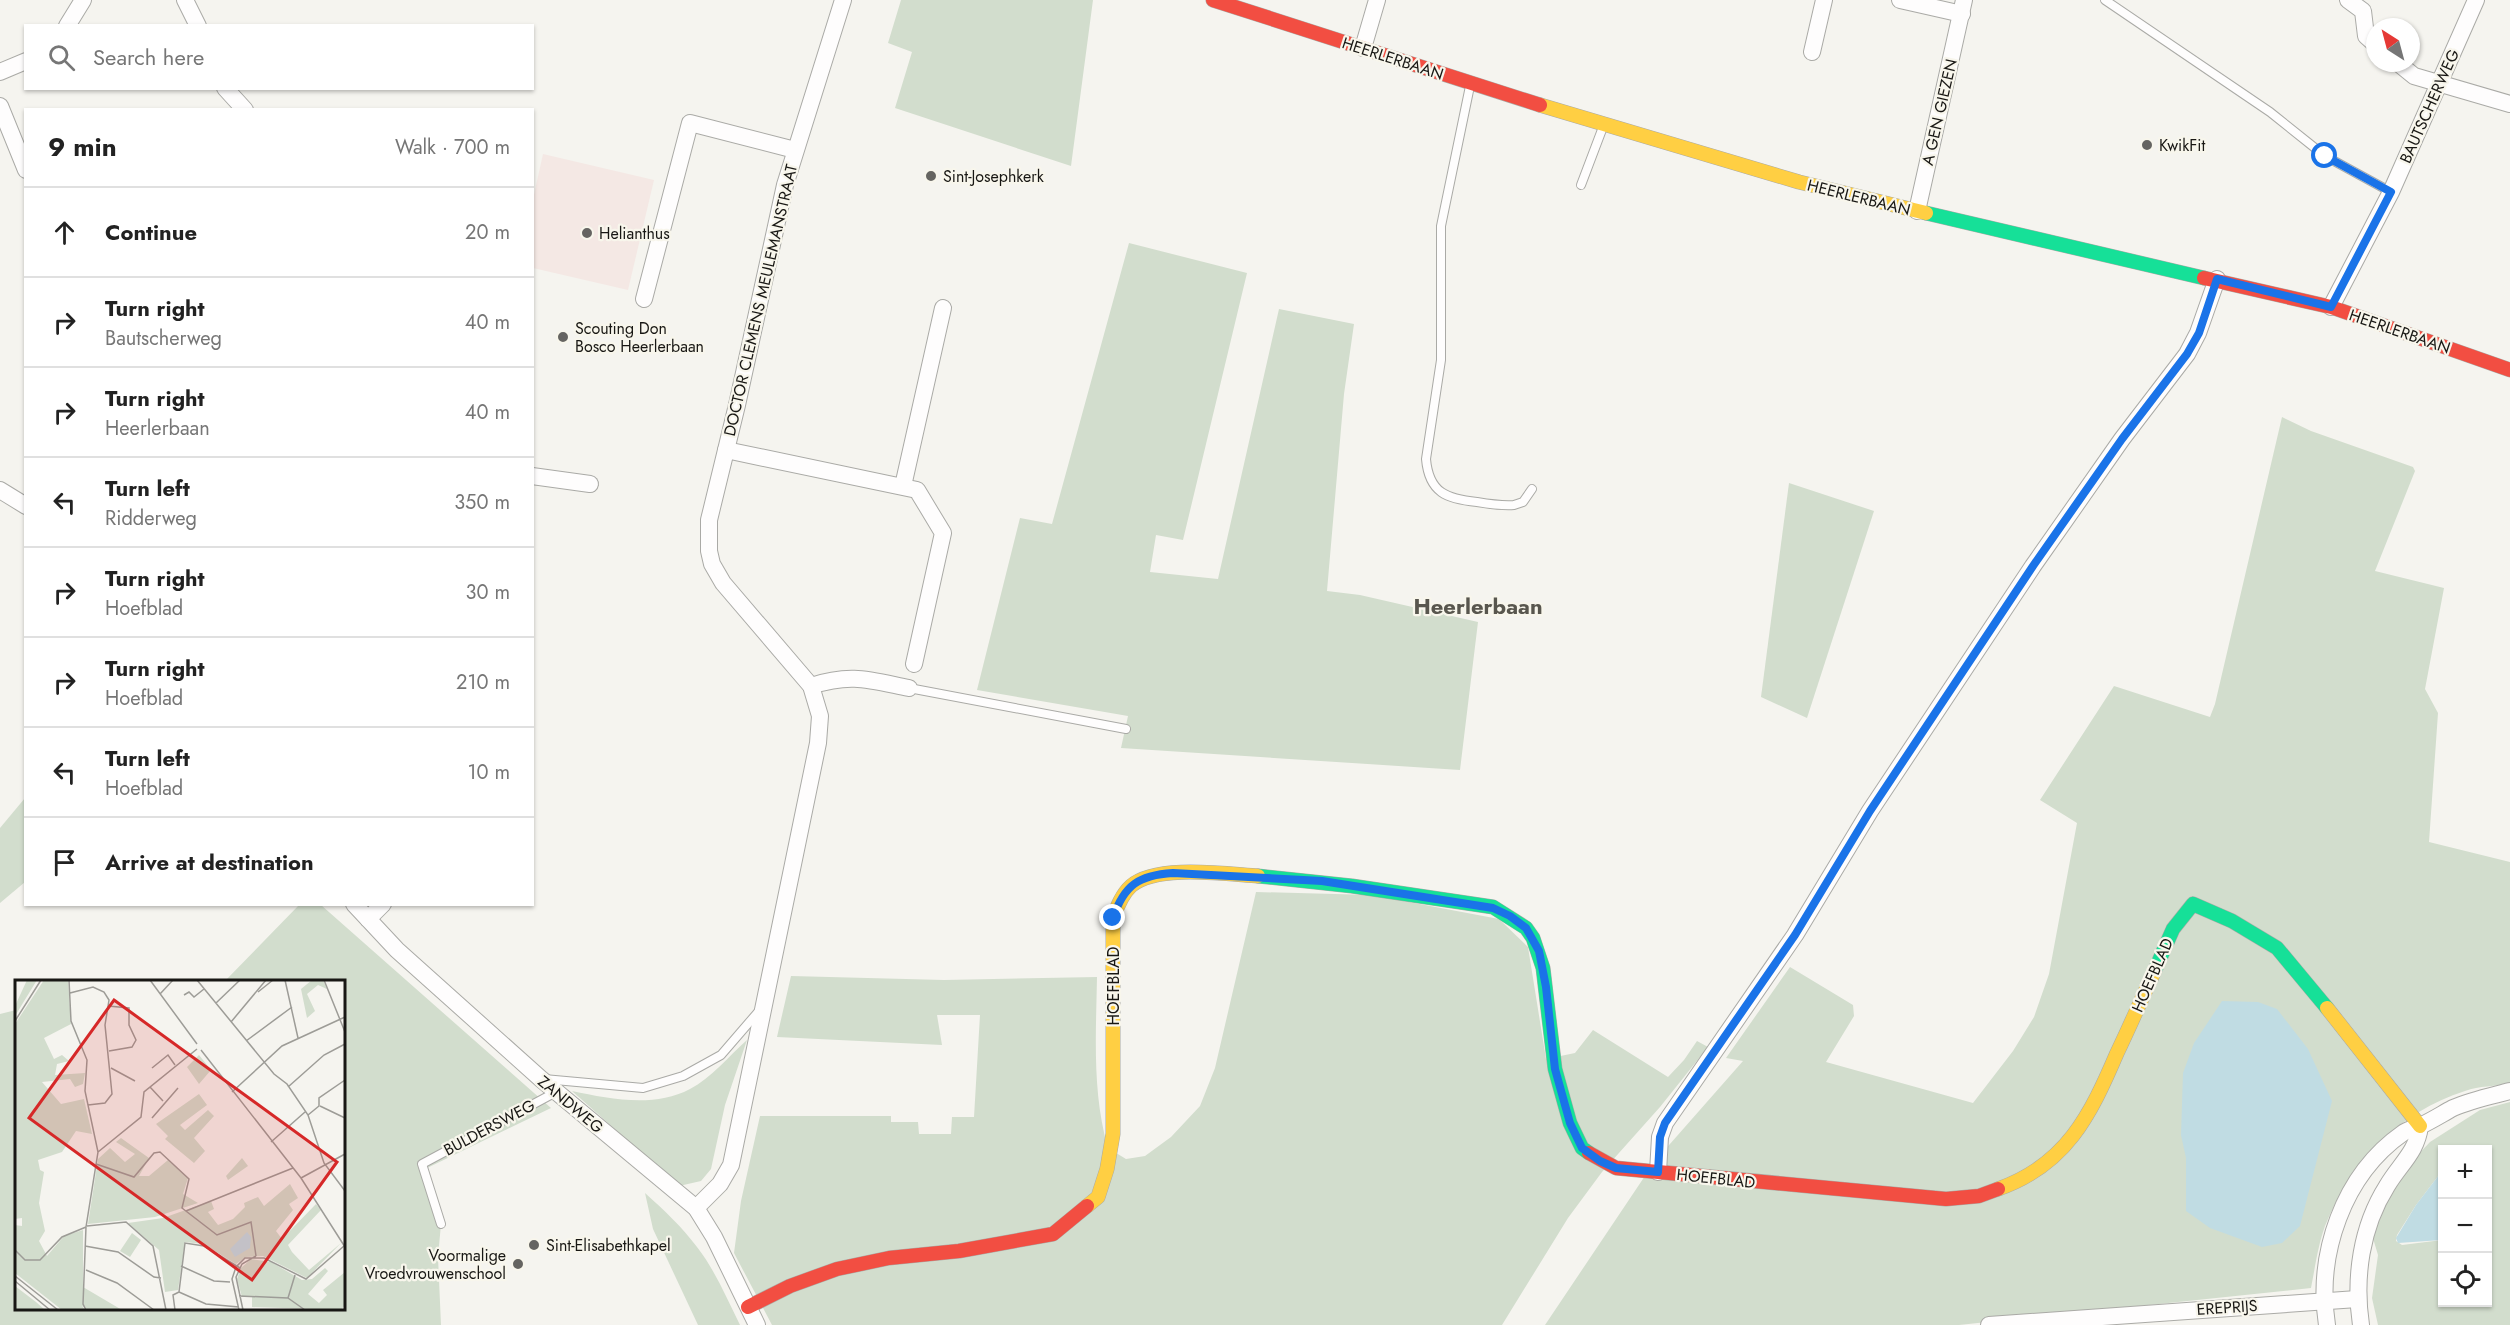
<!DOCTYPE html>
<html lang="en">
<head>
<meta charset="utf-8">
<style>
	body { margin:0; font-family:Jost,sans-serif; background:#f2f2f2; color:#222 }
	.controls { position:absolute; right:18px; bottom:18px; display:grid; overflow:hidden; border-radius:0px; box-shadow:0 2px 4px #0004 }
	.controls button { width:54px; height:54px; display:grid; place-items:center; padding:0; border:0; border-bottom:2px solid #e0e0e0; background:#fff; color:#222; font:30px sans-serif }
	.compass { position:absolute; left:2366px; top:18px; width:54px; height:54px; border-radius:50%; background:#fff; box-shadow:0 2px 4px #0004; rotate:324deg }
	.stop { position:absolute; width:18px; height:18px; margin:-14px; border:4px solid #1a73e8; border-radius:50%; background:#fff }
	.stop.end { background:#1a73e8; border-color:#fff; box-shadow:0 2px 6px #0008 }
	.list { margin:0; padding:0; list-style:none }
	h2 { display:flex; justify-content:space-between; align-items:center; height:78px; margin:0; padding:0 24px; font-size:26px }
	h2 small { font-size:20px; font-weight:400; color:#767676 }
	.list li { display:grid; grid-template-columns:39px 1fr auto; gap:18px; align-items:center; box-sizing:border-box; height:90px; padding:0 24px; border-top:2px solid #e0e0e0 }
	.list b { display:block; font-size:22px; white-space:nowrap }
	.list p { margin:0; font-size:20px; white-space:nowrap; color:#767676 }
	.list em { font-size:20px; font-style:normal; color:#767676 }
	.icon { flex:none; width:33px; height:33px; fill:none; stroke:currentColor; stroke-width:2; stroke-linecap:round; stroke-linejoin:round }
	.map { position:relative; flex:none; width:2510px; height:1325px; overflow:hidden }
	.search { position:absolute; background:#fff; box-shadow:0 2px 4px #0004; left:24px; top:24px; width:510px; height:66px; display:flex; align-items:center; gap:15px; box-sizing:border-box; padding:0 21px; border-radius:0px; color:#767676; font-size:22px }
	.panel { position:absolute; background:#fff; box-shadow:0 2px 4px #0004; left:24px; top:108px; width:510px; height:798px; border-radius:0px }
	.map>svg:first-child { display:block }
	.education { fill:#f4e8e4 }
	.green { fill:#d2ddcd; fill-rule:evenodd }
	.water { fill:#c0dce3 }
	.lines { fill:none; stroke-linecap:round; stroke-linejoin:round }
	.lane-casing { stroke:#aaaaa6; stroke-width:10 }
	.street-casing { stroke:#aaaaa6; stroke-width:18 }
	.fast-casing { stroke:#aaaaa6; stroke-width:15 }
	.slow-casing { stroke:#aaaaa6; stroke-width:15 }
	.jam-casing { stroke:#aaaaa6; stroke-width:15 }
	.lane { stroke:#fefdfd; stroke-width:8 }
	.street { stroke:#fefdfd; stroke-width:16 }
	.fast { stroke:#16e098; stroke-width:14 }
	.slow { stroke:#ffcf43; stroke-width:14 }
	.jam { stroke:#f24e42; stroke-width:14 }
	.route { stroke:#1a73e8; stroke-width:8 }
	.poi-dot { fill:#656461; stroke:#f8f6ec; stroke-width:2 }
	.labels { text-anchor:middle; stroke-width:4.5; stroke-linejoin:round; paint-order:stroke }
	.street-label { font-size:16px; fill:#181714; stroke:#f8f6ec }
	.poi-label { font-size:16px; fill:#181714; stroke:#f8f6ec; text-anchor:start }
	.district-label { font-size:22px; font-weight:bold; fill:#58564e; stroke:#f8f6ec }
	.inset-road { fill:none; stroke:#9d9c97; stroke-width:1.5 }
	.view { fill:#d62828; fill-opacity:0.15; stroke:#d62828; stroke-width:3 }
	.inset-edge { fill:none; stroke:#181714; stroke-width:3 }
</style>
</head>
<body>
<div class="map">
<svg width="2510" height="1325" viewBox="0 0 2510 1325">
	<rect width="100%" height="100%" fill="#f5f4ef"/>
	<polygon class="education" points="543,154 654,180 628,290 533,268 533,199"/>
	<g class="green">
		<polygon points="901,0 1093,0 1071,166 895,108 912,52 888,43"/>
		<polygon points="1129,243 1247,273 1183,540 1156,535 1150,572 1218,579 1279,309 1354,324 1344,394 1327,591 1360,595 1478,622 1460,770 1121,748 1128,716 977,690 1020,518 1052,524"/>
		<path d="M2282 417 2311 431 2413 467 2415 471 2375 571 2444 588 2425 689 2438 713 2429 842 2510 862V1084C2496 1086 2479 1086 2465 1091 2399 1112 2351 1162 2325 1226 2318 1245 2315 1268 2311 1288L1959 1325H1545L1655 1161 1743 1061 1726 1058 1790 967 1853 1005 1854 1016 1826 1062 1973 1103 2013 1051 2034 1017 2049 974 2077 823 2040 800 2114 686 2210 717 2215 704Z"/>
		<polygon points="1789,483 1874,511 1807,718 1761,697"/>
		<polygon points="25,798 25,882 0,903 0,828"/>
		<path d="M1256 892 1372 895 1499 919 1528 947 1546 1059 1575 1053 1593 1030 1668 1077 1684 1060 1697 1041 1708 1047 1660 1107 1602 1172 1568 1218 1502 1325H772L734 1253 741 1201 760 1116H891V1122H918L919 1134H951L952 1117H974L980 1015H937L942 1045 777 1037 791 976 944 980 1097 977C1096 1034 1092 1093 1108 1148L1126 1159 1145 1156 1171 1137 1200 1106 1215 1068Z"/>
		<polygon points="299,905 321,905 551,1108 423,1170 441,1224 438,1257 441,1325 0,1325 0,1014 16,1010 16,1308 344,1308 344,982 225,981"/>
		<path d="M747 1040 725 1105 711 1169 701 1181 679 1186 572 1091C610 1099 654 1108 690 1089 711 1078 729 1056 747 1040Z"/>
		<path d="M2510 1102V1325H2378L2372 1298 2378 1255 2372 1235 2385 1203 2413 1160 2430 1142 2480 1110ZM2442 1150H2488V1302H2442V1240L2402 1245 2396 1241 2397 1235 2416 1205 2442 1171Z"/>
		<path d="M645 1193C664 1210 682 1227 697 1247 715 1270 727 1299 740 1325H698L653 1229Z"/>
	</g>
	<g class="water">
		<polygon points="2222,1001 2258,1002 2277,1009 2308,1049 2332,1101 2300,1226 2282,1243 2262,1247 2210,1228 2186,1211 2186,1158 2181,1135 2183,1073 2194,1043"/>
		<polygon points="2442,1171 2442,1240 2398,1243 2396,1238 2416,1205"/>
	</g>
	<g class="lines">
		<defs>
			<g id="lane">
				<polyline points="2105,0 2270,112 2325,156 2391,192"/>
				<path d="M1470 86 1441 226V360L1426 459C1429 493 1447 499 1477 502 1489 504 1502 506 1514 505L1523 502 1532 489"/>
				<polyline points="1581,185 1603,127"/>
				<polyline points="909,688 1126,729"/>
				<polyline points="544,1079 643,1088 683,1076 721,1055 759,1011"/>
				<polyline points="441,1224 422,1164 556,1092"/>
			</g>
			<g id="street">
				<polyline points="185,0 198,26"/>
				<polyline points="1900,0 1962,14"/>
				<polyline points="2348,0 2363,11 2366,36 2375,44"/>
				<polyline points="67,26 83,0"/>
				<polyline points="1363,48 1377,0"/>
				<polyline points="1812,52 1824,0"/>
				<polyline points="2398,63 2414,76 2510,104"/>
				<polyline points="0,72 26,61"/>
				<polyline points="225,88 245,110"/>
				<polyline points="0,106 26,170"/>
				<polyline points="1917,211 1964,0"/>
				<polyline points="644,299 690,123 795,150"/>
				<polyline points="2331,307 2391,192 2476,0"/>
				<polyline points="726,450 917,490 943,533 914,664"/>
				<polyline points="532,476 590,484"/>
				<polyline points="903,486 943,308"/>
				<polyline points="0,490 26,506"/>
				<path d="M811 686C851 673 869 680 909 688"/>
				<polyline points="354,904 397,950 541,1079 696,1208 714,1237 757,1325"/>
				<polyline points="368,919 383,904"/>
				<polyline points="1658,1172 1660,1137 1665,1123 1795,935 1870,811 2033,566 2122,439 2187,354 2198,333 2217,279"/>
				<polyline points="696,1208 720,1184 731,1165 818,743 820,716 811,686 723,583 712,564 709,551 709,520 737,405 785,185 843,0"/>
				<polyline points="1989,1325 2357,1299"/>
				<path d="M2327 1325C2316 1254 2343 1175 2403 1133 2408 1129 2414 1129 2420 1126 2431 1121 2442 1114 2453 1108 2471 1100 2491 1096 2510 1091"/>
				<path d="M2361 1325C2354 1278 2361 1227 2387 1186 2400 1164 2417 1152 2420 1126"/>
			</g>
			<g id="fast">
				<polyline points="1926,213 2204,278"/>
				<polyline points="1258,876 1352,886 1493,907 1526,928 1533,938 1543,968 1555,1069 1570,1123 1582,1148 1589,1153"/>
				<polyline points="2155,970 2173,929 2193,904 2232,921 2277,948 2327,1008"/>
			</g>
			<g id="slow">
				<polyline points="1540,105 1799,182 1926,213"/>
				<polyline points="2327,1008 2420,1126"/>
				<path d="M1998 1189C2066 1165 2090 1116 2117 1053 2130 1026 2142 998 2155 970"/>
				<path d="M1087 1206 1098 1197 1107 1169 1113 1134V918C1117 907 1122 894 1131 886 1156 864 1226 874 1258 876"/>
			</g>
			<g id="jam">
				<polyline points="1213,0 1540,105"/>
				<polyline points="2204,278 2331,307 2510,370"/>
				<polyline points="1589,1153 1616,1168 1946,1199 1979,1196 1998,1189"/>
				<polyline points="748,1307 790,1286 837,1269 889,1258 959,1251 1053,1234 1087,1206"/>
			</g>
		</defs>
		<use href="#lane" class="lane-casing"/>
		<use href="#street" class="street-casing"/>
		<use href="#fast" class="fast-casing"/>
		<use href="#slow" class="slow-casing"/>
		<use href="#jam" class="jam-casing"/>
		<use href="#lane" class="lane"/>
		<use href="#street" class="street"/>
		<use href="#fast" class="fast"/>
		<use href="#slow" class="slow"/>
		<use href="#jam" class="jam"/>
	</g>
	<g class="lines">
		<path class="route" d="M1113 918C1124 885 1139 875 1173 873L1322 881 1493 908 1510 916 1526 928 1539 951 1546 987 1555 1069 1570 1123 1582 1148 1600 1161 1616 1168 1658 1172 1660 1137 1665 1123 1795 935 1870 811 2033 566 2122 439 2187 354 2199 333 2217 279 2331 307 2391 192 2325 156"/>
	</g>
	<g class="poi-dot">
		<circle cx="2147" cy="145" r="6"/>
		<circle cx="931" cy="176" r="6"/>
		<circle cx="587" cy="233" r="6"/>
		<circle cx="563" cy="337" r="6"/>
		<circle cx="534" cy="1245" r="6"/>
		<circle cx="518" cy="1264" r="6"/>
	</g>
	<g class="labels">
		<g class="street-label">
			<text transform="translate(1393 58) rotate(18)" y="6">HEERLERBAAN</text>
			<text transform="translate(2429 106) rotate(-66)" y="6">BAUTSCHERWEG</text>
			<text transform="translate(1939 112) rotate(-77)" y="6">A GEN GIEZEN</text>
			<text transform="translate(1859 197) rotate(14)" y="6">HEERLERBAAN</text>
			<text transform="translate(760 300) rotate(-77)" y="6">DOCTOR CLEMENS MEULEMANSTRAAT</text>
			<text transform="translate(2400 331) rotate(19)" y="6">HEERLERBAAN</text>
			<text transform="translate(2152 975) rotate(-66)" y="6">HOEFBLAD</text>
			<text transform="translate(1113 986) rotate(-90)" y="6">HOEFBLAD</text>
			<text transform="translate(571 1104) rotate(40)" y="6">ZANDWEG</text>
			<text transform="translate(489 1127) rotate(-28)" y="6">BULDERSWEG</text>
			<text transform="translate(1716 1178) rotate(6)" y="6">HOEFBLAD</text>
			<text transform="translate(2227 1307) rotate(-4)" y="6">EREPRIJS</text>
		</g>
		<g class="poi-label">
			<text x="2159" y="151">KwikFit</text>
			<text x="943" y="182">Sint-Josephkerk</text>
			<text x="599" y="239">Helianthus</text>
			<text x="575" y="334">Scouting Don<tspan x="575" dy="18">Bosco Heerlerbaan</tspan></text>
			<text x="546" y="1251">Sint-Elisabethkapel</text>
			<text x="506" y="1261" text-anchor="end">Voormalige<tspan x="506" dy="18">Vroedvrouwenschool</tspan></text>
		</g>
		<g class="district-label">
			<text x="1478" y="614">Heerlerbaan</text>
		</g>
	</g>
	<g transform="translate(15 980)">
		<rect width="330" height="330" fill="#f5f4ef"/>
		<path d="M12 0H22L0 36V26ZM29 0H53L56 44 29 58 39 79 47 75 54 81 42 84 40 95 70 93 68 104 60 107 55 99 27 102 46 124 69 119 77 154 61 151 47 172 23 180 25 190 29 192 24 223 30 251 24 261 32 276 49 256 68 250V307L107 330H73L67 326 70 330H47L0 293V245L7 246V238L0 239V44ZM297 0H308L312 9 303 5 292 14 300 31 292 38 286 9ZM184 75 196 90 184 104 172 87ZM184 114 192 125 165 145 170 150 193 130 199 136 179 158 190 171 179 183 150 159 153 156 141 144ZM106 158 134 178 124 196H134L153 180 173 198 168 214 183 223 140 237 73 244 83 179 95 168 110 182 120 174 101 162ZM227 178 233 186 213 200 211 196ZM275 204 283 218 274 224 278 230 261 251 267 259 301 224 306 230 273 265 277 272 294 290 326 263 292 298 248 276 231 277 221 284 188 264 170 262 163 310 150 312 144 270 113 243 148 238 196 221 199 229 193 232 203 245 218 239 230 227 229 223 243 217 249 226ZM117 253 126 260 115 277 105 271ZM236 279 256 282 287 300 297 299 310 288 313 291 293 314 304 323 312 315 308 310 330 292V325L326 330 237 327V317H227L222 299 226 288ZM0 306 21 322 30 330H0Z" fill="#d2ddcd"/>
		<path d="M232 252 236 257 235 268 220 277 215 269Z" fill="#c0dce3"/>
		<path class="inset-road" d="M54 0 56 41 72 80 70 111 83 172 71 247 68 324 71 330M135 0 182 64M182 0 259 94 272 104 293 135 309 183 330 211M270 0 283 58M309 0 330 52M243 12 258 0M55 13 78 7 89 12 94 20 90 45 97 114 90 123 73 125M145 14 158 0M169 15 174 12 179 17 189 9M201 23 225 0M93 26 114 28V45L121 60 117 67 94 71M0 41 26 0M216 42 251 0M231 61 277 27M186 70 286 198 330 267M96 88 120 101M137 88 153 75 160 85M135 107 148 121M273 107 309 75 330 64M217 112 267 66 330 37M305 126 330 138M293 135 304 126V118L330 100M137 138 163 108M256 162 290 132M83 172 126 137 129 112 182 69M81 184 119 197 139 173 145 172 174 199 167 228 202 255 236 242 241 276M286 198 330 174M171 231 278 188M72 246 111 242 138 266 151 330M70 266 103 272 139 297 146 298M0 270 10 280H25L47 257 71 247M166 286 199 301 215 302M71 290 102 303 139 330M280 295 273 318 290 330M0 296 43 330M0 301 35 330M164 312 170 263 189 266 225 288M164 312 191 324 224 327M224 316 273 318M160 330 158 315 164 312M224 330 217 299 221 287 230 278H249L291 299 329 266M228 330 221 297 227 284 241 276"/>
		<path class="view" d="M99 20 322 182 237 300 14 138Z"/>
		<rect width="330" height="330" class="inset-edge"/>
	</g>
</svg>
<div class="controls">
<button>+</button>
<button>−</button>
<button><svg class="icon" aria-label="locate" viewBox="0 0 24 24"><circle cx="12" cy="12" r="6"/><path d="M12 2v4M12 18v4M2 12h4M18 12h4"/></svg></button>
</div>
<svg class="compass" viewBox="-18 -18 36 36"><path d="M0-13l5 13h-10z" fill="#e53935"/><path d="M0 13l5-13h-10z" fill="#767676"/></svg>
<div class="stop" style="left:2325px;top:156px"></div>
<div class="stop end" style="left:1113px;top:918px"></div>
<div class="search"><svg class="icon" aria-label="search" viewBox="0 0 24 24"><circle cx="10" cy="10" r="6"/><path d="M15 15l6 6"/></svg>Search here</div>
<section class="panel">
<h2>9 min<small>Walk · 700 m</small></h2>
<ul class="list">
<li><svg class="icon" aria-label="ahead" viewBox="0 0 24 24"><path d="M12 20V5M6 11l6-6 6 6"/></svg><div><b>Continue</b></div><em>20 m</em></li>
<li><svg class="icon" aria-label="right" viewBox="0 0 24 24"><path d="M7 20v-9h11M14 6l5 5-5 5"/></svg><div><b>Turn right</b><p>Bautscherweg</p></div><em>40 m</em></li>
<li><svg class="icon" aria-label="right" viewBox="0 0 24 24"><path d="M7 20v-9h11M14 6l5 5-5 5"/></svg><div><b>Turn right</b><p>Heerlerbaan</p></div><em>40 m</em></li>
<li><svg class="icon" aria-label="left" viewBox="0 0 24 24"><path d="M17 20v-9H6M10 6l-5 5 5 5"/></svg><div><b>Turn left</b><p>Ridderweg</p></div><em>350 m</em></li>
<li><svg class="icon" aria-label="right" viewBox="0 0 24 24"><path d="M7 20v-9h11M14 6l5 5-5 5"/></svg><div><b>Turn right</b><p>Hoefblad</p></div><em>30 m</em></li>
<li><svg class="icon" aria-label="right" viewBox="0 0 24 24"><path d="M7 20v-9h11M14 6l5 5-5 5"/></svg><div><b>Turn right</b><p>Hoefblad</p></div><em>210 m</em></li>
<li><svg class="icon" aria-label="left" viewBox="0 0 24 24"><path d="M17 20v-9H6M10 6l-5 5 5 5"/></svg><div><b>Turn left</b><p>Hoefblad</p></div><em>10 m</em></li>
<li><svg class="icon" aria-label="arrive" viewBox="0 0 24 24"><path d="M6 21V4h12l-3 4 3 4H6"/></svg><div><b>Arrive at destination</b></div></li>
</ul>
</section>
</div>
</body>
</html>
